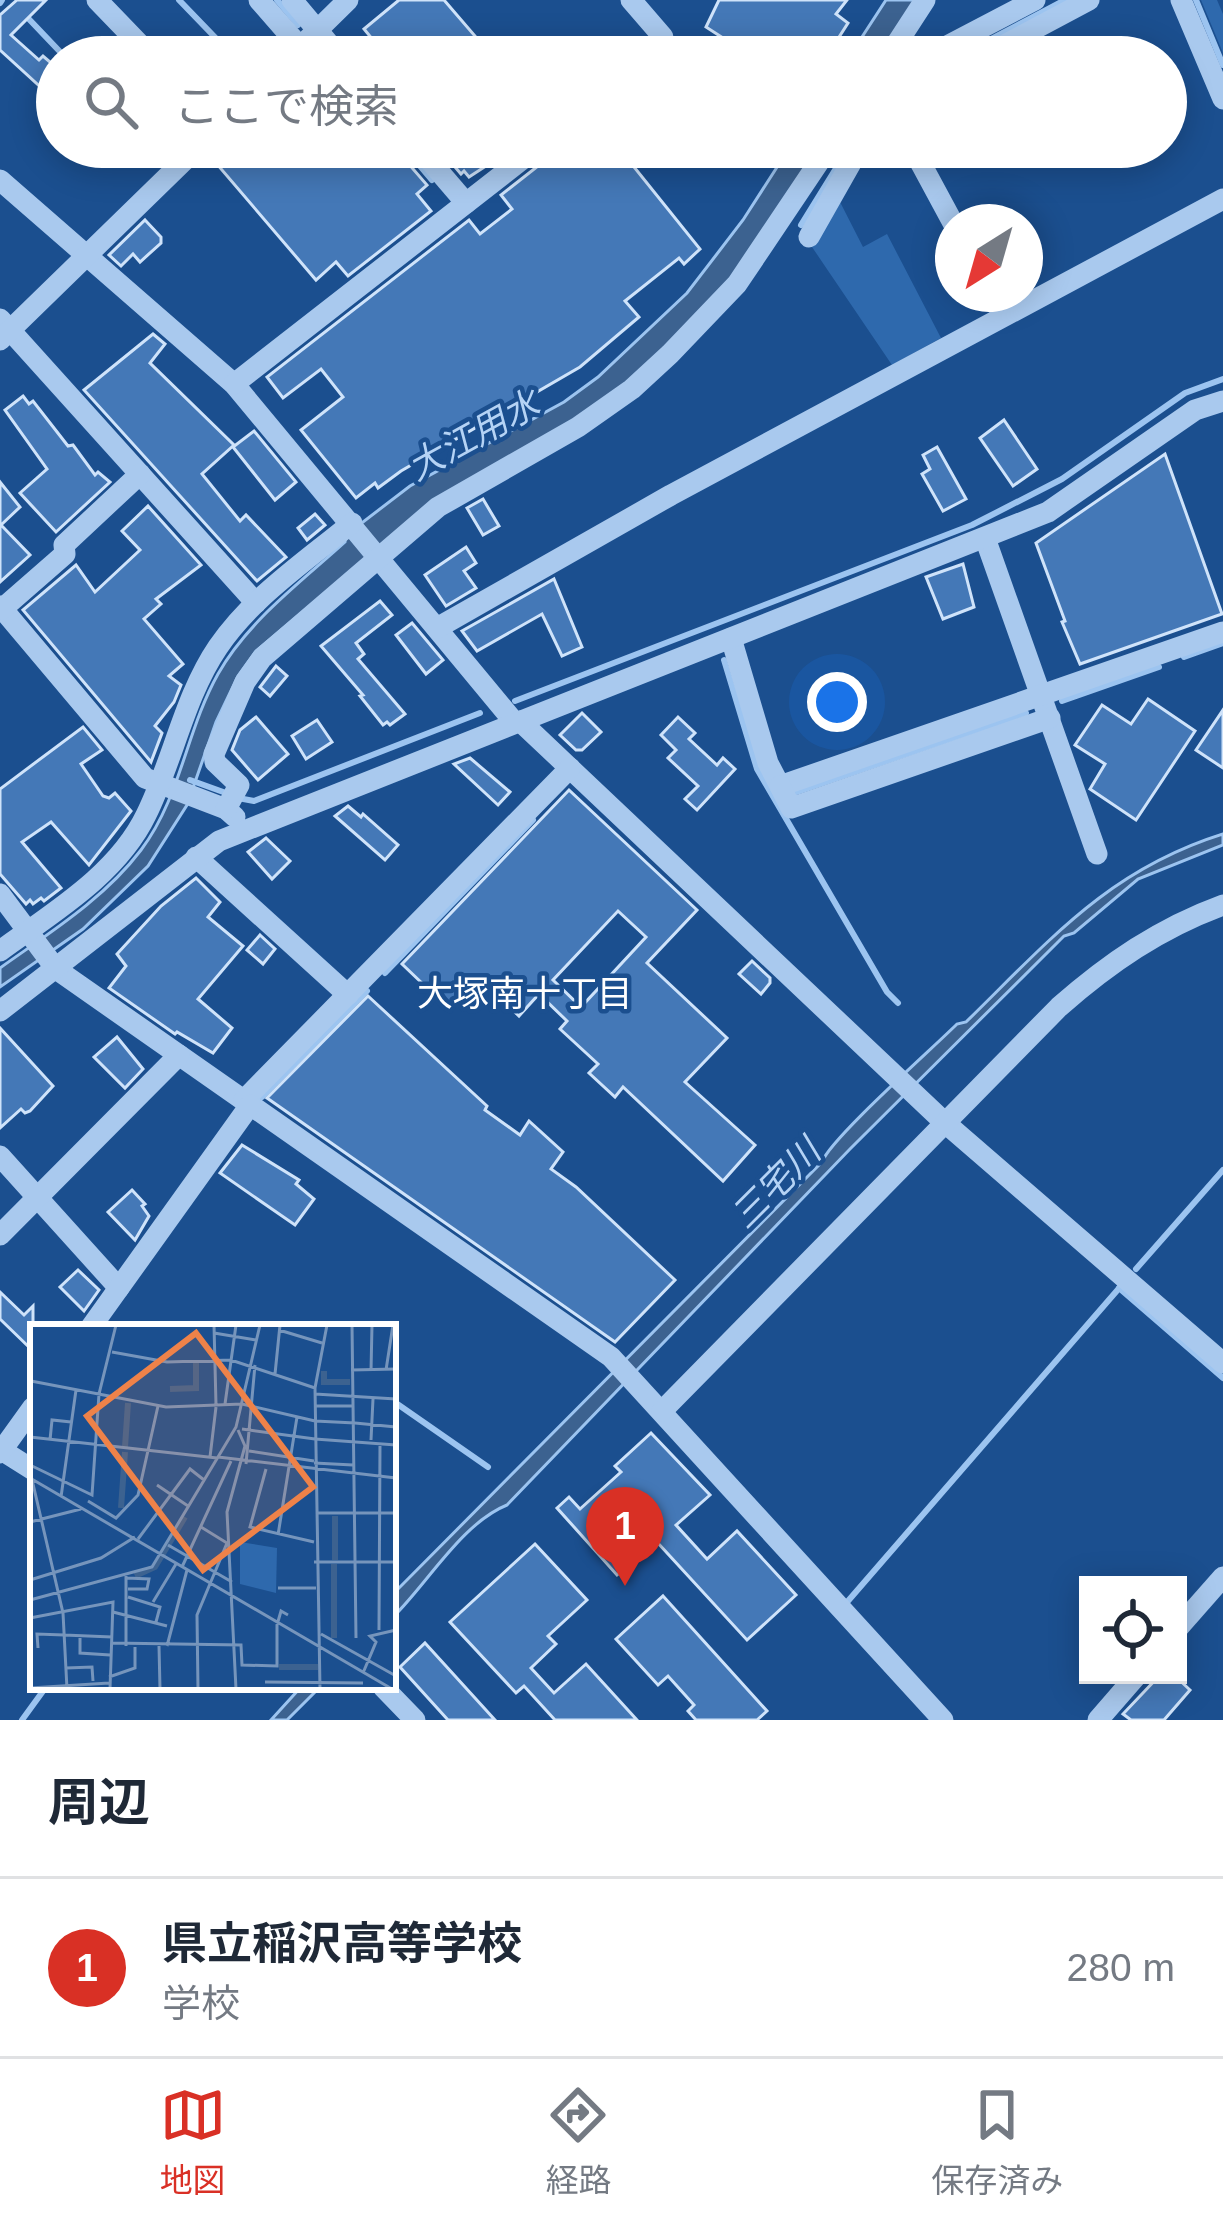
<!DOCTYPE html>
<html lang="ja">
<head>
<meta charset="utf-8">
<style>
	body { margin:0; font-family:Arial,"Noto Sans JP",sans-serif; background:#f6f6f7; color:#1f2937 }
	.controls { position:absolute; right:36px; bottom:36px; display:grid; overflow:hidden; border-radius:0px; box-shadow:0 6px 30px #0003 }
	.controls button { width:108px; height:108px; display:grid; place-items:center; padding:0; border:0; border-bottom:3px solid #e0e1e3; background:#fff; color:#1f2937; font:60px sans-serif }
	.compass { position:absolute; left:935px; top:204px; width:108px; height:108px; border-radius:50%; background:#fff; box-shadow:0 6px 30px #0003; rotate:217deg }
	.you { position:absolute; left:837px; top:702px; width:42px; height:42px; margin:-30px; border:9px solid #fff; border-radius:50%; background:#1a73e8; box-shadow:0 0 0 18px #1a73e833 }
	.badge { display:grid; place-items:center; width:78px; height:78px; border-radius:50%; background:#d93025; color:#fff; font-size:39px; font-weight:700 }
	.pin { position:absolute; translate:-50% -99px; filter:drop-shadow(0 3px 6px #0008) }
	.pin::after { content:''; position:absolute; top:63px; width:42px; height:36px; background:inherit; clip-path:polygon(0 0,100% 0,50% 100%) }
	.list { margin:0; padding:0; list-style:none }
	h2 { display:flex; justify-content:space-between; align-items:center; height:156px; margin:0; padding:0 48px; font-size:51px }
	h2 small { font-size:39px; font-weight:400; color:#747a83 }
	.list li { display:grid; grid-template-columns:78px 1fr auto; gap:36px; align-items:center; box-sizing:border-box; height:180px; padding:0 48px; border-top:3px solid #e0e1e3 }
	.list b { display:block; font-size:45px; white-space:nowrap }
	.list p { margin:0; font-size:39px; white-space:nowrap; color:#747a83 }
	.list em { font-size:39px; font-style:normal; color:#747a83 }
	.icon { flex:none; width:66px; height:66px; fill:none; stroke:currentColor; stroke-width:2; stroke-linecap:round; stroke-linejoin:round }
	.map { position:relative; flex:none; width:1223px; height:1720px; overflow:hidden }
	.search { position:absolute; background:#fff; box-shadow:0 6px 30px #0003; left:36px; right:36px; top:36px; height:132px; display:flex; align-items:center; gap:30px; box-sizing:border-box; padding:0 42px; border-radius:66px; color:#747a83; font-size:45px }
	.sheet { height:336px; background:#fff }
	nav { display:flex; justify-content:space-around; align-items:center; box-sizing:border-box; height:168px; border-top:3px solid #e0e1e3; background:#fff; font-size:33px; color:#747a83 }
	nav a { display:grid; justify-items:center; gap:6px }
	nav .on { color:#d93025 }
	.map>svg:first-child { display:block }
	.green { fill:#2e69ad }
	.water { fill:#3c6290; stroke:#9cc4f0; stroke-width:3 }
	.lines { fill:none; stroke-linecap:round; stroke-linejoin:round }
	.stream { stroke:#9cc4f0; stroke-width:6 }
	.building { fill:#4478b7; stroke:#cfe3fa; stroke-width:3; fill-rule:evenodd }
	.minor { stroke:#a9c9ee; stroke-width:21 }
	.labels { text-anchor:middle; stroke-width:9; stroke-linejoin:round; paint-order:stroke }
	.water-label { font-size:36px; font-style:italic; fill:#b5d3f5; stroke:#1b4f8f }
	.neighbourhood-label { font-size:36px; fill:#fff; stroke:#1b4f8f }
	.inset-river { fill:none; stroke:#3c6290; stroke-width:6 }
	.inset-road { fill:none; stroke:#7695bc; stroke-width:3 }
	.view { fill:#ee8249; fill-opacity:0.15; stroke:#ee8249; stroke-width:6 }
	.inset-edge { fill:none; stroke:#fff; stroke-width:6 }
</style>
</head>
<body>
<div class="map">
<svg width="1223" height="1720" viewBox="0 0 1223 1720">
	<rect width="100%" height="100%" fill="#1b4f8f"/>
	<g class="green">
		<polygon points="1201,0 1217,0 1223,14 1223,53"/>
		<polygon points="839,200 863,247 887,234 941,338 892,365 812,247"/>
	</g>
	<g class="water">
		<polygon points="886,0 918,0 881,57 849,57"/>
		<path d="M790 147H822L747 262 632 383 378 549 256 651 238 676 216 722 187 805 148 866 83 929 0 987V968C49 933 104 899 141 850 181 797 186 731 218 674 248 621 301 582 345 542L346 535 410 486 564 402 598 377 687 293 743 220Z"/>
		<path d="M1223 834V845L1138 879 1074 933 1064 936 850 1149 507 1505C462 1523 427 1584 393 1617V1594L822 1162C830 1139 933 1048 957 1024L966 1022C1049 941 1108 870 1223 834Z"/>
		<polygon points="301,1687 320,1687 287,1720 271,1720"/>
	</g>
	<g class="lines">
		<g class="stream">
			<polyline points="179,0 234,57"/>
			<polyline points="277,0 298,25"/>
			<polyline points="1196,0 1223,65"/>
			<polyline points="0,3 2,0"/>
			<polyline points="26,16 65,57"/>
			<polyline points="957,57 1065,0"/>
			<polyline points="151,147 167,163"/>
			<polyline points="404,147 432,180"/>
			<polyline points="801,225 843,157"/>
			<polyline points="1184,657 1223,643"/>
			<polyline points="724,660 757,769 887,992 898,1003"/>
			<polyline points="515,701 972,525 1062,479 1185,393 1223,379"/>
			<polyline points="1062,701 1159,667"/>
			<polyline points="190,780 226,793"/>
			<polyline points="794,793 1026,713"/>
			<polyline points="238,798 254,801 480,713"/>
			<polyline points="385,973 533,820"/>
			<polyline points="262,1097 367,991"/>
			<polyline points="1136,1269 1223,1170"/>
			<polyline points="1119,1288 1223,1378"/>
			<polyline points="393,1401 488,1467"/>
			<polyline points="848,1601 1121,1286"/>
			<polyline points="22,1720 46,1687"/>
		</g>
	</g>
	<g class="building">
		<polygon points="17,0 46,0 11,35 39,60 43,56 57,68 57,102 0,50 0,15"/>
		<polygon points="399,0 444,0 481,43 465,57 387,57 364,29"/>
		<polygon points="719,0 847,0 836,14 848,23 832,48 819,40 808,57 725,57 715,51 723,38 706,27"/>
		<polygon points="213,147 394,147 427,185 417,194 431,211 348,276 336,262 316,280 210,156"/>
		<polygon points="438,147 501,147 506,153 469,177 464,171 461,174"/>
		<polygon points="555,147 618,147 700,249 684,264 679,258 625,301 639,317 580,367 401,471 378,488 375,483 356,498 301,430 343,397 321,369 283,398 267,377 469,220 480,234 512,209 501,195 547,159"/>
		<polygon points="145,220 161,237 161,243 140,262 133,254 121,266 109,255"/>
		<polygon points="153,334 165,344 150,363 234,445 202,474 240,521 246,515 286,557 257,581 84,390"/>
		<polygon points="23,396 29,404 33,401 68,446 73,445 95,475 98,472 110,482 56,532 20,493 47,469 5,410"/>
		<polygon points="1004,420 1037,469 1013,486 980,438"/>
		<polygon points="254,431 296,482 275,500 233,447"/>
		<polygon points="937,447 966,499 943,511 922,474 930,469 923,455"/>
		<polygon points="1165,454 1222,614 1080,664 1062,622 1065,621 1036,543"/>
		<polygon points="0,482 20,507 1,525 30,555 0,582"/>
		<polygon points="483,499 499,526 483,535 467,508"/>
		<polygon points="148,506 201,565 156,599 161,604 144,619 183,664 169,676 181,685 174,702 155,726 162,733 151,762 23,610 76,565 95,592 140,550 122,531"/>
		<polygon points="315,514 325,525 307,540 298,528"/>
		<polygon points="466,547 476,563 464,571 476,588 446,606 425,575"/>
		<polygon points="963,564 974,607 943,619 926,577"/>
		<polygon points="554,579 582,647 562,656 542,614 477,651 462,631"/>
		<polygon points="380,601 392,615 356,643 364,654 358,659 405,714 390,725 387,722 383,725 360,696 363,695 321,646"/>
		<polygon points="412,623 443,660 426,674 396,635"/>
		<polygon points="276,666 287,676 270,696 260,687"/>
		<polygon points="1148,699 1195,731 1136,820 1090,789 1105,764 1075,745 1102,705 1131,724"/>
		<polygon points="1223,710 1223,768 1196,750"/>
		<polygon points="582,713 601,732 582,750 576,750 560,735"/>
		<polygon points="256,717 288,754 258,780 232,750 240,730"/>
		<polygon points="678,717 695,733 689,739 717,765 723,758 735,769 697,810 685,799 698,786 668,758 676,750 661,735"/>
		<polygon points="317,720 332,742 306,759 292,736"/>
		<polygon points="83,727 102,750 81,764 103,796 109,798 115,793 131,811 89,865 51,822 22,842 61,888 44,901 41,898 33,904 30,900 26,904 0,874 0,789"/>
		<polygon points="470,758 510,792 498,805 454,764"/>
		<path d="M569 790 697 910 647 963 727 1038 685 1082 755 1145 723 1181 623 1087 615 1097 589 1073 598 1064 560 1029 567 1021 539 994 519 1016 478 978 448 1008 402 964ZM618 911 646 937 581 1007 553 980Z"/>
		<polygon points="348,806 361,817 363,814 398,845 385,860 335,816"/>
		<polygon points="266,838 290,861 272,879 248,852"/>
		<polygon points="196,878 220,902 208,917 243,946 198,999 232,1028 213,1053 177,1032 175,1034 109,988 126,966 117,954 161,906"/>
		<polygon points="260,935 275,949 263,964 247,950"/>
		<polygon points="752,961 770,978 770,983 761,994 739,974"/>
		<polygon points="368,996 487,1106 485,1110 520,1135 529,1121 563,1152 551,1169 576,1187 675,1280 615,1342 267,1098"/>
		<polygon points="0,1028 53,1086 30,1111 25,1113 21,1109 0,1128"/>
		<polygon points="117,1037 143,1069 125,1088 94,1057"/>
		<polygon points="242,1145 299,1180 296,1184 314,1199 295,1225 220,1173"/>
		<polygon points="132,1190 145,1204 142,1206 149,1216 135,1240 108,1212"/>
		<polygon points="78,1270 99,1290 84,1311 60,1287"/>
		<polygon points="0,1292 24,1315 33,1306 33,1351 0,1319"/>
		<polygon points="651,1433 710,1495 676,1525 707,1559 737,1531 796,1595 747,1640 634,1517 611,1538 632,1562 617,1575 557,1508 569,1497 580,1509 621,1472 615,1466"/>
		<polygon points="535,1544 587,1600 548,1636 556,1644 531,1668 554,1693 586,1664 637,1720 555,1720 524,1686 516,1693 450,1622"/>
		<polygon points="663,1596 767,1711 757,1720 696,1720 688,1711 694,1705 668,1676 658,1685 616,1639"/>
		<polygon points="425,1643 495,1720 448,1720 400,1667"/>
		<polygon points="1160,1675 1174,1675 1190,1690 1164,1720 1131,1720 1123,1714"/>
	</g>
	<g class="lines">
		<g class="minor">
			<polyline points="97,0 152,57"/>
			<polyline points="259,0 300,47"/>
			<polyline points="292,0 340,57"/>
			<polyline points="631,0 663,37 663,50 654,57"/>
			<polyline points="1181,0 1223,99"/>
			<polyline points="290,57 348,0"/>
			<polyline points="888,57 925,0"/>
			<polyline points="926,57 1035,0"/>
			<polyline points="982,57 1089,0"/>
			<polyline points="418,147 466,203"/>
			<polyline points="912,147 953,223"/>
			<polyline points="0,180 234,384 515,723"/>
			<polyline points="809,237 860,147"/>
			<polyline points="991,294 1003,315"/>
			<polyline points="0,319 256,603"/>
			<polyline points="0,340 198,147"/>
			<polyline points="234,384 538,147"/>
			<polyline points="985,538 1097,854"/>
			<polyline points="0,606 145,778 226,809 235,817"/>
			<polyline points="2,609 65,554 64,545 140,474"/>
			<polyline points="437,628 671,495 1223,199"/>
			<polyline points="731,638 768,763 780,786 1223,632"/>
			<polyline points="520,721 943,1121 1223,1363"/>
			<polyline points="780,786 791,808 1050,718"/>
			<polyline points="226,809 239,785 215,762 214,754 245,682 262,658 438,507 578,427 632,389 670,354 737,284 829,147"/>
			<polyline points="196,857 348,995"/>
			<polyline points="0,894 56,969 611,1357 943,1720"/>
			<path d="M0 951C52 913 117 875 146 815 173 761 184 697 218 647 252 597 306 561 352 523"/>
			<polyline points="0,1011 219,841 1048,512 1195,410 1223,401"/>
			<polyline points="244,1100 570,768"/>
			<polyline points="0,1156 119,1288"/>
			<polyline points="0,1235 179,1055"/>
			<polyline points="91,1327 250,1105"/>
			<path d="M662 1411 1059 1007C1109 963 1160 928 1223 905"/>
			<polyline points="0,1449 33,1470"/>
			<polyline points="0,1453 33,1407"/>
			<polyline points="1178,1628 1223,1577"/>
			<polyline points="383,1687 415,1720"/>
			<polyline points="1098,1720 1137,1675"/>
		</g>
	</g>
	<g class="labels">
		<g class="water-label">
			<text transform="translate(473 435) rotate(-29)" y="13">大江用水</text>
			<text transform="translate(775 1183) rotate(-45)" y="13">三宅川</text>
		</g>
		<g class="neighbourhood-label">
			<text x="525" y="1006">大塚南十丁目</text>
		</g>
	</g>
	<g transform="translate(30 1324)">
		<rect width="366" height="366" fill="#1b4f8f"/>
		<path d="M210 218 247 224 246 269 210 260Z" fill="#2e69ad"/>
		<path class="inset-river" d="M294 47V58H320M140 65 166 64V38M95 123 98 79M91 184 95 128M305 236V192M105 252 125 243 155 193M304 314V240M249 343H288"/>
		<path class="inset-road" d="M184 1 186 81M322 1 326 314M249 6 292 19M184 9 226 16M82 28 137 38 201 36 285 64M321 46 366 45M356 46 363 1M341 47 342 1M245 50 250 1M1 57 136 83 212 80 285 97M285 70 366 75M195 80 206 1M285 82H323M285 97 325 99M325 99 366 103M212 105 285 115M0 113 187 134M285 115 366 121M20 116 22 96 41 98M341 116 343 75M219 127 284 137M180 133 186 83M188 133 366 154M284 139 323 141M216 140 225 41M0 141 62 171 69 70 86 1M236 145 220 203 284 218M0 147 33 289 37 365M0 154 362 365M127 161 158 182M31 173 46 66M58 177 86 194 108 171 128 82M286 189H366M0 198 51 185M248 211 267 93M108 215 160 145 174 156M138 221 202 258M284 238H366M152 243 201 137M97 254 119 255 117 265H98M0 256 71 234 105 213M248 264H286M98 273 130 283 126 298M0 276 122 243 206 103 230 1M123 278 146 240M83 288 137 302M0 294 83 278 80 365M349 306 350 120M291 310 366 352M34 311 82 313M50 311V329L80 331M82 319 211 321 212 341 247 342V301L251 287 258 291M96 322V250M129 322 130 365M137 322 157 246M8 324 7 310 34 311M36 344 62 343 63 357M333 349 346 318 340 312 366 306M79 353 105 344V323M235 358 333 359M0 364 79 359M168 365 167 291 197 219 171 203M206 365 197 188 215 122 208 106M290 365 285 64 297 1"/>
		<path class="view" d="M166 9 283 163 173 246 57 92Z"/>
		<rect width="366" height="366" class="inset-edge"/>
	</g>
</svg>
<div class="controls">
<button><svg class="icon" aria-label="locate" viewBox="0 0 24 24"><circle cx="12" cy="12" r="6"/><path d="M12 2v4M12 18v4M2 12h4M18 12h4"/></svg></button>
</div>
<svg class="compass" viewBox="-18 -18 36 36"><path d="M0-13l5 13h-10z" fill="#e53935"/><path d="M0 13l5-13h-10z" fill="#747a83"/></svg>
<div class="you"></div>
<div class="pin badge" style="left:625px;top:1586px">1</div>
<div class="search"><svg class="icon" aria-label="search" viewBox="0 0 24 24"><circle cx="10" cy="10" r="6"/><path d="M15 15l6 6"/></svg>ここで検索</div>
</div>
<section class="sheet">
<h2>周辺<small></small></h2>
<ul class="list">
<li><span class="badge">1</span><div><b>県立稲沢高等学校</b><p>学校</p></div><em>280 m</em></li>
</ul>
</section>
<nav>
<a class="on"><svg class="icon" aria-label="map" viewBox="0 0 24 24"><path d="M3 6l6-2 6 2 6-2v14l-6 2-6-2-6 2zM9 4v14M15 6v14"/></svg>地図</a>
<a><svg class="icon" aria-label="directions" viewBox="0 0 24 24"><path d="M12 3l9 9-9 9-9-9zM9 14v-3h6M13 9l2 2-2 2"/></svg>経路</a>
<a><svg class="icon" aria-label="saved" viewBox="0 0 24 24"><path d="M7 4h10v16l-5-4-5 4z"/></svg>保存済み</a>
</nav>
</body>
</html>
